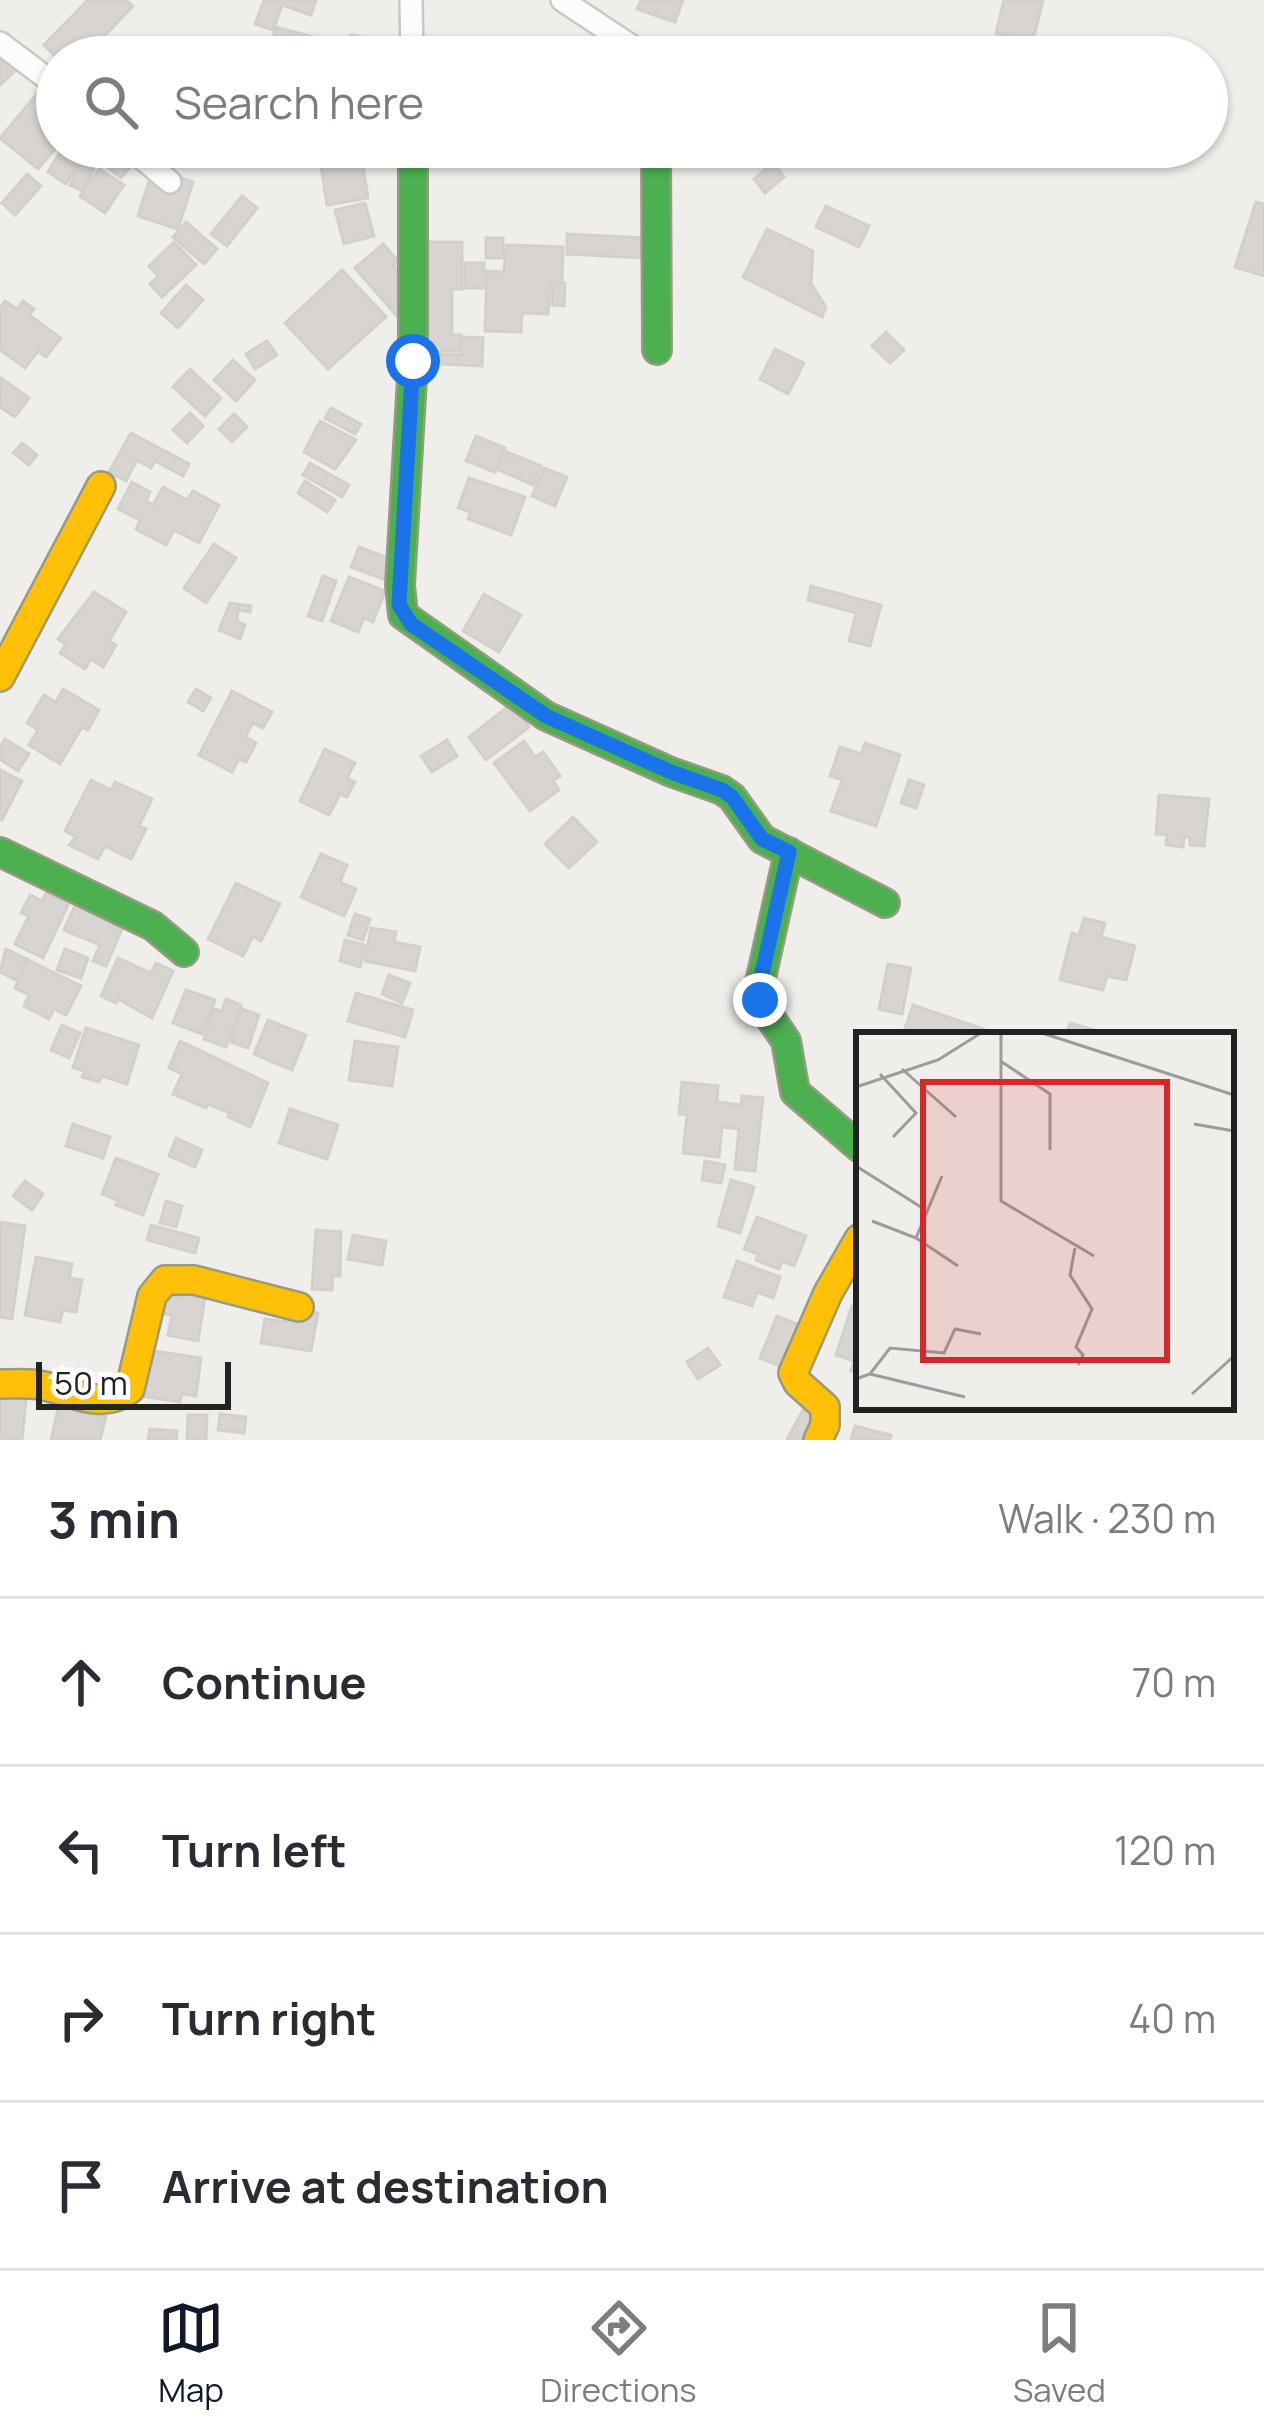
<!DOCTYPE html>
<html lang="en">
<head>
<meta charset="utf-8">
<style>
	body { margin:0; font-family:Manrope,sans-serif; background:#f2f2f3; color:#2b2b33 }
	.scale { position:absolute; left:36px; bottom:30px; width:195px; box-sizing:border-box; padding-left:12px; border:6px solid #222; border-top:0; font-size:33px; line-height:42px; white-space:nowrap; color:#222; -webkit-text-stroke:9px #fff; paint-order:stroke }
	.stop { position:absolute; width:36px; height:36px; margin:-27px; border:9px solid #1a73e8; border-radius:50%; background:#fff }
	.stop.end { background:#1a73e8; border-color:#fff; box-shadow:0 3px 12px #0008 }
	.list { margin:0; padding:0; list-style:none }
	h2 { display:flex; justify-content:space-between; align-items:center; height:156px; margin:0; padding:0 48px; font-size:51px }
	h2 small { font-size:39px; font-weight:400; color:#7c7c81 }
	.list li { display:grid; grid-template-columns:78px 1fr auto; gap:36px; align-items:center; box-sizing:border-box; height:168px; padding:0 48px; border-top:3px solid #e1e1e2 }
	.list b { display:block; font-size:45px; white-space:nowrap }
	.list em { font-size:39px; font-style:normal; color:#7c7c81 }
	.icon { flex:none; width:66px; height:66px; fill:none; stroke:currentColor; stroke-width:2; stroke-linecap:round; stroke-linejoin:round }
	.map { position:relative; flex:none; width:1264px; height:1440px; overflow:hidden }
	.search { position:absolute; background:#fff; box-shadow:0 3px 9px #0004; left:36px; right:36px; top:36px; height:132px; display:flex; align-items:center; gap:30px; box-sizing:border-box; padding:0 42px; border-radius:66px; color:#7c7c81; font-size:45px }
	.sheet { height:828px; background:#fff }
	nav { display:flex; justify-content:space-around; align-items:center; box-sizing:border-box; height:168px; border-top:3px solid #e1e1e2; background:#fff; font-size:33px; color:#7c7c81 }
	nav a { display:grid; justify-items:center; gap:6px }
	nav .on { color:#111827 }
	.map>svg:first-child { display:block }
	.building { fill:#d7d4d2; stroke:#d3d0cc; stroke-width:3 }
	.lines { fill:none; stroke-linecap:round; stroke-linejoin:round }
	.street-casing { stroke:#c9c8c7; stroke-width:26 }
	.fast-casing { stroke:#999a82; stroke-width:32 }
	.slow-casing { stroke:#999a82; stroke-width:32 }
	.street { stroke:#fdfcfc; stroke-width:21 }
	.fast { stroke:#4caf50; stroke-width:27 }
	.slow { stroke:#ffc107; stroke-width:27 }
	.route { stroke:#1a73e8; stroke-width:15 }
	.inset-road { fill:none; stroke:#9e9c9b; stroke-width:3 }
	.view { fill:#d62828; fill-opacity:0.15; stroke:#d62828; stroke-width:6 }
	.inset-edge { fill:none; stroke:#222; stroke-width:6 }
</style>
</head>
<body>
<div class="map">
<svg width="1264" height="1440" viewBox="0 0 1264 1440">
	<rect width="100%" height="100%" fill="#f0eeeb"/>
	<g class="building">
		<polygon points="88,0 126,0 133,6 84,57 57,58 44,45"/>
		<polygon points="264,0 284,0 273,30 255,24"/>
		<polygon points="287,0 316,0 311,15 285,6"/>
		<polygon points="641,0 683,0 675,22 637,9"/>
		<polygon points="1004,0 1043,0 1033,41 996,33"/>
		<polygon points="276,27 314,37 309,57 267,57"/>
		<polygon points="351,35 397,45 394,57 346,57"/>
		<polygon points="0,38 24,63 0,85"/>
		<polygon points="999,44 1058,57 996,57"/>
		<polygon points="51,77 57,82 57,147 38,169 0,138"/>
		<polygon points="63,147 84,155 66,184 48,172"/>
		<polygon points="83,147 136,147 143,152 121,178"/>
		<polygon points="318,147 360,147 368,198 327,205"/>
		<polygon points="82,160 95,166 83,191 70,185"/>
		<polygon points="773,163 784,177 765,193 754,179"/>
		<polygon points="99,169 124,185 105,213 80,196"/>
		<polygon points="153,169 193,182 178,229 138,216"/>
		<polygon points="27,174 41,186 15,215 2,203"/>
		<polygon points="242,196 257,208 227,246 211,234"/>
		<polygon points="1256,202 1264,204 1264,276 1235,267"/>
		<polygon points="365,203 374,236 344,244 335,210"/>
		<polygon points="826,206 869,226 859,247 816,227"/>
		<polygon points="186,222 217,249 204,264 173,237"/>
		<polygon points="767,229 813,251 811,284 826,307 822,317 743,277"/>
		<polygon points="567,234 646,238 645,258 567,254"/>
		<rect x="486" y="238" width="17" height="20"/>
		<polygon points="174,242 196,265 162,297 150,284 158,276 149,266"/>
		<polygon points="427,242 462,242 462,289 452,289 452,335 461,335 460,351 426,351"/>
		<polygon points="383,244 398,261 393,265 403,277 397,316 355,268"/>
		<polygon points="506,245 563,247 562,283 550,282 548,314 522,313 521,332 485,331 487,271 504,272"/>
		<polygon points="465,263 484,263 485,288 465,288"/>
		<polygon points="342,270 386,317 328,369 285,323"/>
		<polygon points="553,283 565,283 564,306 552,305"/>
		<polygon points="186,285 203,300 178,328 161,313"/>
		<polygon points="5,301 17,309 23,301 34,309 29,315 61,338 46,357 38,351 25,368 0,350 0,308"/>
		<polygon points="886,332 904,350 890,363 872,346"/>
		<polygon points="462,337 483,338 482,366 441,364 441,354 462,355"/>
		<polygon points="267,341 277,355 255,369 246,354"/>
		<polygon points="775,349 804,363 788,394 760,379"/>
		<polygon points="233,360 255,380 236,401 214,380"/>
		<polygon points="190,369 221,398 205,416 173,387"/>
		<polygon points="1,378 29,398 15,417 0,407"/>
		<polygon points="331,408 361,424 355,434 325,418"/>
		<polygon points="190,413 203,426 187,443 173,430"/>
		<polygon points="234,414 247,427 232,442 219,429"/>
		<polygon points="320,421 356,440 335,469 304,452"/>
		<polygon points="131,433 189,464 183,476 155,461 151,468 137,460 126,481 109,472"/>
		<polygon points="476,436 505,448 495,472 466,461"/>
		<polygon points="22,443 37,455 29,465 13,453"/>
		<polygon points="507,452 541,466 533,485 499,470"/>
		<polygon points="310,463 349,485 342,497 303,475"/>
		<polygon points="544,468 567,477 555,506 532,496"/>
		<polygon points="469,478 525,497 511,535 468,519 471,512 458,508"/>
		<polygon points="305,481 335,500 327,512 298,493"/>
		<polygon points="132,482 150,492 146,501 153,505 163,487 187,500 193,491 219,505 199,543 174,530 166,545 136,529 140,520 118,509"/>
		<polygon points="214,544 236,558 206,603 184,588"/>
		<polygon points="359,547 396,561 400,585 351,567"/>
		<polygon points="323,576 336,581 322,621 308,616"/>
		<polygon points="349,577 385,591 373,622 364,618 358,632 331,621"/>
		<polygon points="811,586 881,605 870,646 849,641 856,613 808,600"/>
		<polygon points="94,592 126,612 109,641 116,645 103,667 91,659 85,669 60,653 66,644 58,639"/>
		<polygon points="484,594 521,615 499,652 463,631"/>
		<polygon points="230,603 251,606 250,612 238,610 237,621 245,625 240,639 219,630"/>
		<polygon points="63,689 99,710 88,730 82,727 60,764 29,745 38,730 27,723 44,695 56,702"/>
		<polygon points="196,689 211,698 203,711 188,702"/>
		<polygon points="232,691 272,712 263,728 253,723 245,737 256,743 246,762 239,759 232,772 199,755"/>
		<polygon points="511,704 529,727 486,760 469,737"/>
		<polygon points="5,739 29,754 18,771 0,759 0,747"/>
		<polygon points="447,740 457,756 432,772 421,756"/>
		<polygon points="524,741 535,757 543,752 560,776 553,781 559,790 530,811 494,763"/>
		<polygon points="865,743 900,755 876,826 831,811 842,780 830,776 840,747 861,754"/>
		<polygon points="325,749 355,763 347,778 355,782 347,797 340,794 329,815 300,801"/>
		<polygon points="0,770 22,781 2,820 0,819"/>
		<polygon points="91,780 111,790 115,782 152,799 139,826 146,829 131,859 105,846 98,859 69,845 76,837 65,831"/>
		<polygon points="909,780 924,785 916,808 901,803"/>
		<polygon points="1159,795 1209,799 1204,846 1190,845 1190,837 1184,837 1183,847 1166,845 1167,835 1156,834"/>
		<polygon points="573,817 597,842 569,868 545,844"/>
		<polygon points="321,854 347,865 340,882 356,889 344,916 301,897"/>
		<polygon points="236,883 280,904 261,941 253,936 243,956 208,939"/>
		<polygon points="46,893 69,903 43,958 15,944 29,916 21,913 30,895 42,901"/>
		<polygon points="78,899 126,919 106,966 93,961 100,945 64,930"/>
		<polygon points="355,914 370,919 363,940 348,935"/>
		<polygon points="1084,918 1105,923 1101,937 1135,946 1126,980 1107,976 1103,990 1060,980 1072,933 1079,935"/>
		<polygon points="371,928 396,932 394,942 420,947 415,971 365,961"/>
		<polygon points="345,940 365,945 360,967 340,961"/>
		<polygon points="6,949 27,959 16,980 0,972"/>
		<polygon points="65,949 88,958 81,978 57,970"/>
		<polygon points="118,958 151,973 156,963 173,971 152,1018 118,999 116,1003 101,996"/>
		<polygon points="28,960 81,986 66,1015 54,1009 49,1019 24,1006 29,995 15,988"/>
		<polygon points="888,964 911,968 902,1014 879,1009"/>
		<polygon points="389,975 410,983 402,1003 382,994"/>
		<polygon points="186,990 215,1000 202,1034 173,1023"/>
		<polygon points="356,993 413,1010 405,1037 348,1021"/>
		<polygon points="226,999 241,1005 226,1047 204,1039 214,1009 222,1011"/>
		<polygon points="913,1005 983,1029 981,1035 903,1035"/>
		<polygon points="242,1009 259,1015 248,1048 231,1042"/>
		<polygon points="268,1020 306,1035 292,1070 254,1054"/>
		<polygon points="1070,1023 1094,1030 1093,1035 1066,1035"/>
		<polygon points="62,1025 80,1033 69,1058 51,1050"/>
		<polygon points="86,1028 139,1045 127,1084 102,1076 99,1082 82,1077 85,1071 73,1068"/>
		<polygon points="180,1041 268,1083 250,1127 228,1117 230,1113 208,1104 206,1108 173,1094 182,1074 169,1068"/>
		<polygon points="355,1041 398,1047 392,1086 349,1080"/>
		<polygon points="682,1082 718,1086 717,1102 741,1105 742,1096 763,1098 755,1171 735,1169 739,1129 722,1127 719,1157 683,1153 687,1115 679,1114"/>
		<polygon points="290,1109 338,1125 327,1159 279,1143"/>
		<polygon points="73,1124 110,1137 103,1158 66,1146"/>
		<polygon points="176,1138 202,1150 195,1167 169,1156"/>
		<polygon points="116,1158 158,1174 143,1215 116,1205 119,1201 102,1194"/>
		<polygon points="705,1161 725,1165 721,1183 702,1180"/>
		<polygon points="731,1180 754,1187 740,1233 718,1226"/>
		<polygon points="25,1181 43,1194 32,1210 13,1196"/>
		<polygon points="166,1201 182,1206 176,1227 160,1223"/>
		<polygon points="757,1217 806,1236 794,1266 782,1261 779,1269 756,1260 758,1254 744,1249"/>
		<polygon points="0,1222 25,1226 12,1319 0,1317"/>
		<polygon points="151,1225 199,1238 195,1253 147,1240"/>
		<polygon points="316,1230 341,1232 340,1276 333,1276 332,1290 312,1289"/>
		<polygon points="353,1235 386,1241 382,1265 348,1259"/>
		<polygon points="36,1257 72,1264 69,1278 82,1280 76,1312 63,1310 60,1322 25,1315"/>
		<polygon points="737,1261 780,1277 773,1298 757,1292 752,1306 724,1297"/>
		<polygon points="183,1288 206,1292 198,1341 168,1335 172,1315 162,1313 165,1295 181,1298"/>
		<polygon points="852,1306 859,1308 859,1373 851,1371 854,1361 836,1355"/>
		<polygon points="289,1308 318,1313 311,1351 261,1343 265,1319 286,1322"/>
		<polygon points="777,1316 804,1327 787,1369 760,1358"/>
		<polygon points="708,1348 720,1365 698,1379 687,1362"/>
		<polygon points="148,1350 201,1358 196,1396 182,1394 180,1402 141,1396"/>
		<polygon points="0,1396 26,1399 22,1440 0,1440"/>
		<polygon points="806,1404 820,1412 805,1440 787,1440"/>
		<polygon points="59,1405 106,1416 100,1440 51,1440"/>
		<polygon points="220,1414 246,1417 244,1433 218,1430"/>
		<polygon points="188,1415 207,1415 206,1440 187,1440"/>
		<polygon points="855,1426 891,1435 890,1440 851,1440"/>
		<polygon points="150,1429 177,1431 176,1440 148,1440"/>
	</g>
	<g class="lines">
		<defs>
			<g id="street">
				<polyline points="411,0 412,57"/>
				<polyline points="562,0 648,57"/>
				<polyline points="0,43 57,86"/>
				<polyline points="129,147 170,182"/>
			</g>
			<g id="fast">
				<polyline points="413,147 413,361 400,585 403,615 546,716 671,772 722,790 732,797 762,839 885,903"/>
				<polyline points="656,147 657,350"/>
				<polyline points="0,852 153,926 184,952"/>
				<polyline points="789,852 759,987 763,1007 786,1041 795,1092 859,1147"/>
			</g>
			<g id="slow">
				<polyline points="0,677 101,486"/>
				<path d="M0 1384C13 1384 26 1383 39 1385 71 1390 100 1412 130 1389L152 1296 165 1280H194L299 1307"/>
				<polyline points="818,1440 825,1425 825,1407 798,1383 793,1373 828,1293 859,1239"/>
			</g>
		</defs>
		<use href="#street" class="street-casing"/>
		<use href="#fast" class="fast-casing"/>
		<use href="#slow" class="slow-casing"/>
		<use href="#street" class="street"/>
		<use href="#fast" class="fast"/>
		<use href="#slow" class="slow"/>
	</g>
	<g class="lines">
		<polyline class="route" points="413,361 400,585 399,605 411,624 546,716 671,772 722,790 732,797 762,839 789,852 759,987 760,1000"/>
	</g>
	<g transform="translate(856 1032)">
		<rect width="378" height="378" fill="#f0eeeb"/>
		<path class="inset-road" d="M145 1V169L238 224M186 1 378 63M146 30 194 62V118M46 37 100 85M24 42 60 81 37 105M0 55 82 28 125 1M338 92 378 99M0 134 68 177M86 144 60 206 102 234M16 189 60 206M219 216 214 243 236 277 220 315 227 323 222 333M14 342 109 365M0 347 14 342 34 316 88 321 99 297 125 302M336 362 378 324"/>
		<path class="view" d="M67 50H311V328H67Z"/>
		<rect width="378" height="378" class="inset-edge"/>
	</g>
</svg>
<div class="scale">50 m</div>
<div class="stop" style="left:413px;top:361px"></div>
<div class="stop end" style="left:760px;top:1000px"></div>
<div class="search"><svg class="icon" aria-label="search" viewBox="0 0 24 24"><circle cx="10" cy="10" r="6"/><path d="M15 15l6 6"/></svg>Search here</div>
</div>
<section class="sheet">
<h2>3 min<small>Walk · 230 m</small></h2>
<ul class="list">
<li><svg class="icon" aria-label="ahead" viewBox="0 0 24 24"><path d="M12 20V5M6 11l6-6 6 6"/></svg><div><b>Continue</b></div><em>70 m</em></li>
<li><svg class="icon" aria-label="left" viewBox="0 0 24 24"><path d="M17 20v-9H6M10 6l-5 5 5 5"/></svg><div><b>Turn left</b></div><em>120 m</em></li>
<li><svg class="icon" aria-label="right" viewBox="0 0 24 24"><path d="M7 20v-9h11M14 6l5 5-5 5"/></svg><div><b>Turn right</b></div><em>40 m</em></li>
<li><svg class="icon" aria-label="arrive" viewBox="0 0 24 24"><path d="M6 21V4h12l-3 4 3 4H6"/></svg><div><b>Arrive at destination</b></div></li>
</ul>
</section>
<nav>
<a class="on"><svg class="icon" aria-label="map" viewBox="0 0 24 24"><path d="M3 6l6-2 6 2 6-2v14l-6 2-6-2-6 2zM9 4v14M15 6v14"/></svg>Map</a>
<a><svg class="icon" aria-label="directions" viewBox="0 0 24 24"><path d="M12 3l9 9-9 9-9-9zM9 14v-3h6M13 9l2 2-2 2"/></svg>Directions</a>
<a><svg class="icon" aria-label="saved" viewBox="0 0 24 24"><path d="M7 4h10v16l-5-4-5 4z"/></svg>Saved</a>
</nav>
</body>
</html>
